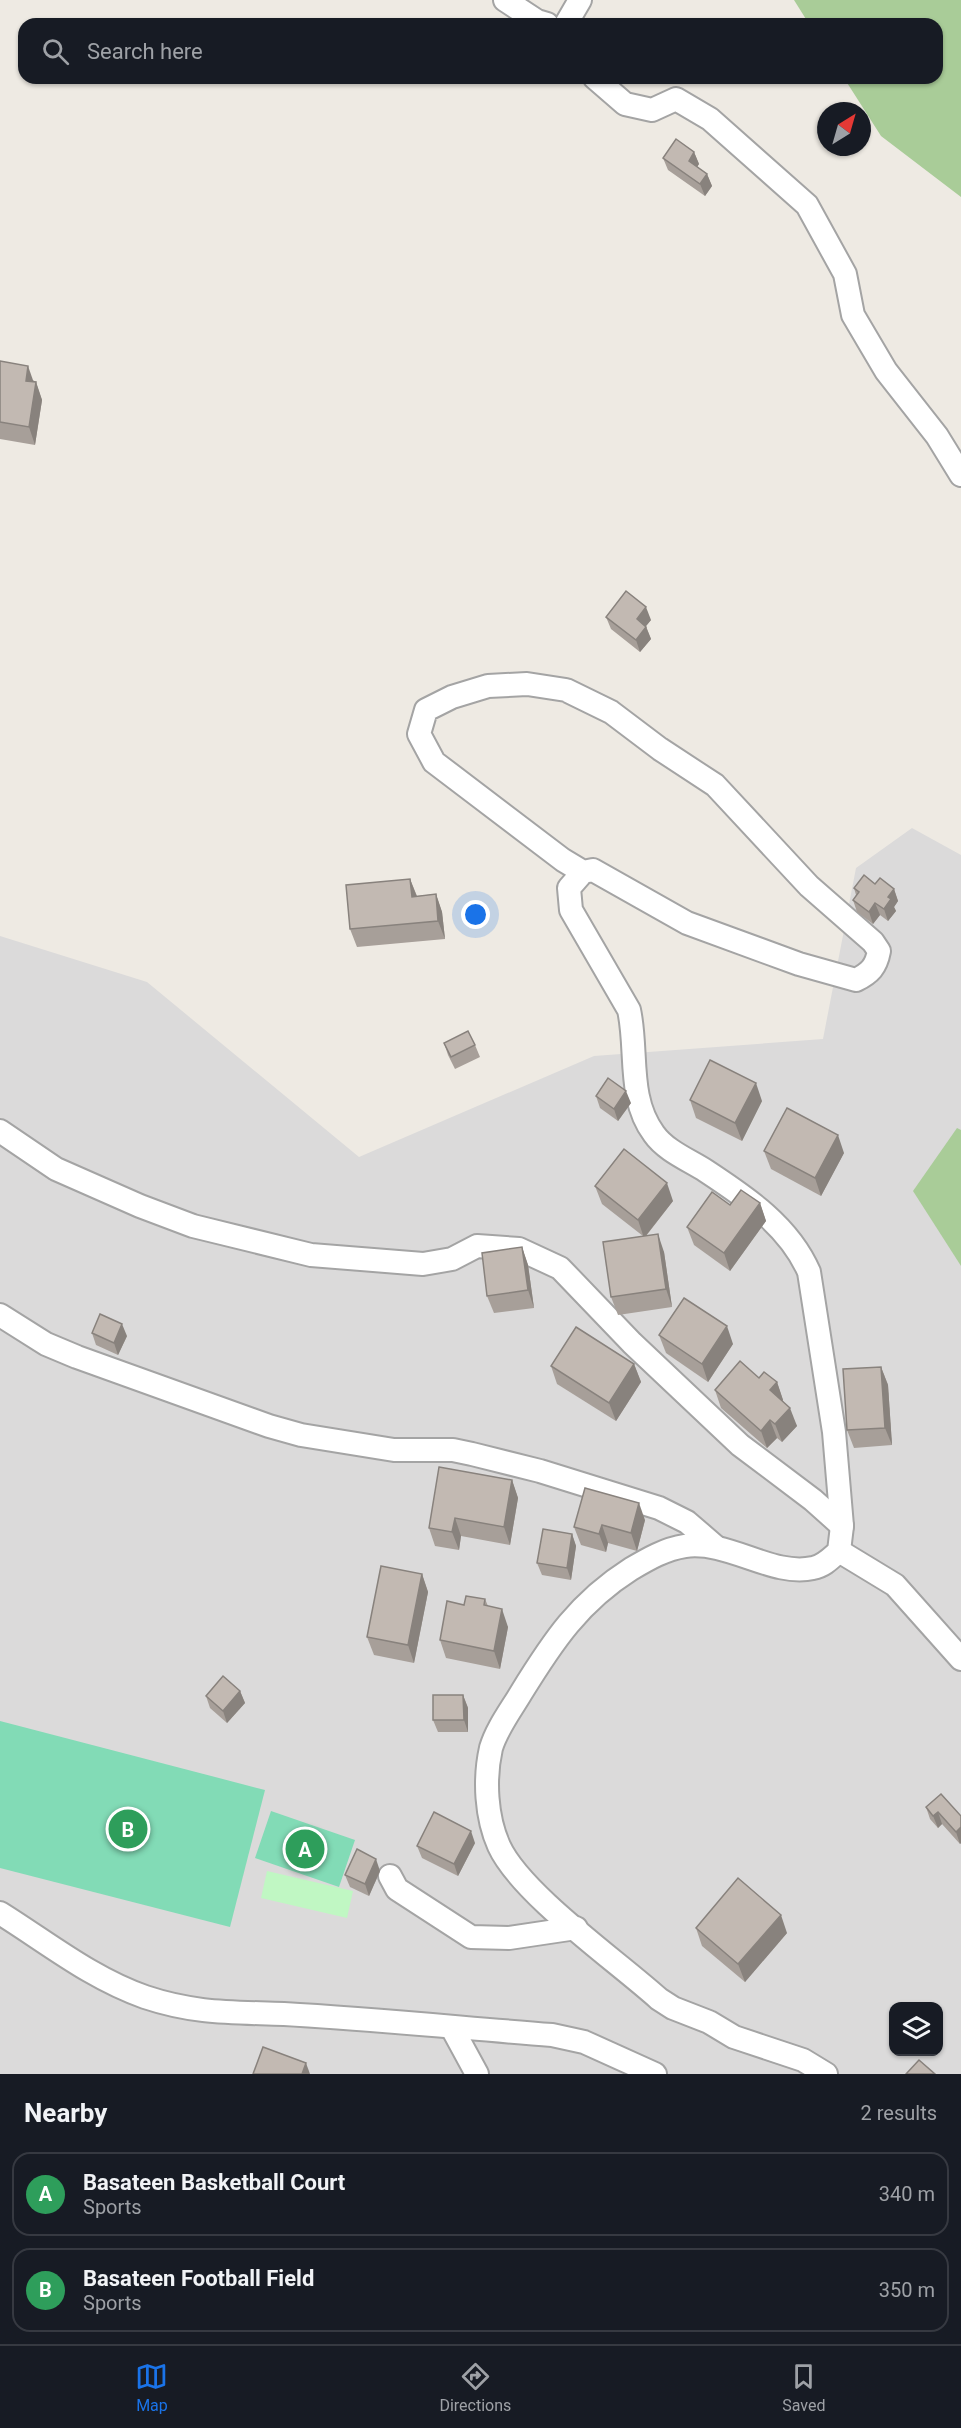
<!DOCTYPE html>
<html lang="en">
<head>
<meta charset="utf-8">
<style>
	body { margin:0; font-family:Roboto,sans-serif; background:#20242c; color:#f1f3f6 }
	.controls { position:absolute; right:18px; bottom:18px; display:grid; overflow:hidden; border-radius:12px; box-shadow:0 2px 4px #0004 }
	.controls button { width:54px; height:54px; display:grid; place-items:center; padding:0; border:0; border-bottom:2px solid #363941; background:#171b24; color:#f1f3f6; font:30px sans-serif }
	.compass { position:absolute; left:817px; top:102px; width:54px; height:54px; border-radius:50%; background:#171b24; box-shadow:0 2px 4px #0004; rotate:37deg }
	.you { position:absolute; left:476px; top:915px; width:21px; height:21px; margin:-15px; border:4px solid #fff; border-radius:50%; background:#1a73e8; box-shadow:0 0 0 9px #1a73e833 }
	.badge { display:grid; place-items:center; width:39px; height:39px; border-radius:50%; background:#1a73e8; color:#fff; font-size:20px; font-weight:700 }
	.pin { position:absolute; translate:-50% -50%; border:3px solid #fff; box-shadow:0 2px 6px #0006 }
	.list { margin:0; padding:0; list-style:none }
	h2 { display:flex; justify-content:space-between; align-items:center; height:78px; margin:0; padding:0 24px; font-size:26px }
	h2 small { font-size:20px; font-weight:400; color:#9ea1a6 }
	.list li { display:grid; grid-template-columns:39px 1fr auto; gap:18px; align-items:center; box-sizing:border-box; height:84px; margin:0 12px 12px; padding:0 12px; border:2px solid #363941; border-radius:18px }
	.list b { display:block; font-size:22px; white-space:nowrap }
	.list p { margin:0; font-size:20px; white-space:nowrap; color:#9ea1a6 }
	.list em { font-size:20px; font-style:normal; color:#9ea1a6 }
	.icon { flex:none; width:33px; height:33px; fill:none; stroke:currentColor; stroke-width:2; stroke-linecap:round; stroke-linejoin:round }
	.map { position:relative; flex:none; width:961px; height:2074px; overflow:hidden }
	.search { position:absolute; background:#171b24; box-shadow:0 2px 4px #0004; left:18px; right:18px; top:18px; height:66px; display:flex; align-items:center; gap:15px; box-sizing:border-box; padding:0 21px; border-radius:18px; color:#9ea1a6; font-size:22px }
	.sheet { height:270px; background:#171b24 }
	nav { display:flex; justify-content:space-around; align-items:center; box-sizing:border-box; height:84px; border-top:2px solid #363941; background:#171b24; font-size:16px; color:#9ea1a6 }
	nav a { display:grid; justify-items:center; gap:3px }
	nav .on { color:#1a73e8 }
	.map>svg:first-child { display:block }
	.residential { fill:#dbdada; fill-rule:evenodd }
	.forest { fill:#a9cc98 }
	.park { fill:#c0f7c3 }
	.pitch { fill:#82dbb6 }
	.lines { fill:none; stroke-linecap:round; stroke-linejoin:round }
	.minor-casing { stroke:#a4a4a4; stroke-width:26 }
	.minor { stroke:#fff; stroke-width:22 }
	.wall { fill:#a79f99 }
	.shaded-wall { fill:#88827d }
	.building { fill:#c2b9b2; stroke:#88827d; stroke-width:1.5 }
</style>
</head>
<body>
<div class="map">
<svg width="961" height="2074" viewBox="0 0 961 2074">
	<rect width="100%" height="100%" fill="#eeeae3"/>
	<path class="residential" d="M912 828 961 855V2074H0V936L147 982 359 1157 594 1056 823 1039 856 868ZM894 2006H938V2052H894Z"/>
	<g class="forest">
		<polygon points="794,0 961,0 961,197 881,136 844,78 937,78 937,24 809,24"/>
		<polygon points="957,1128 961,1130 961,1266 913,1191"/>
	</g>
	<polygon class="park" points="267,1871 353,1891 347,1918 261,1898"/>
	<g class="pitch">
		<polygon points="0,1721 265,1790 230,1927 0,1868"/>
		<polygon points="271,1811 355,1840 339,1887 255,1858"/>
	</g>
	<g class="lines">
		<defs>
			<g id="minor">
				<polyline points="505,0 537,21 547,24"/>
				<polyline points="566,24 580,0"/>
				<polyline points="595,78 625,104 652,110 676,99 710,119 807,205 845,274 853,315 886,371 937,436 961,475"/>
				<path d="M583 872 563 860 434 762 419 734 426 710 452 697 488 686 527 684 566 690 611 712 660 749 715 785 809 886 873 942 879 951C876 967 870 973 856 980L799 964 687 923 593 870 583 872 569 888 571 910 629 1010C638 1050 627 1098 654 1134 666 1151 689 1160 706 1171 747 1198 789 1226 809 1272L834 1432 842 1526 839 1551C831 1558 824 1566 813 1568 772 1577 729 1540 685 1546 665 1549 648 1559 631 1569 579 1602 553 1641 521 1693 511 1710 497 1728 491 1748 484 1779 486 1817 499 1846 521 1894 617 1961 659 1999L673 2008 709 2022 734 2037 803 2060 826 2074"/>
				<polyline points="0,1131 56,1169 140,1206 193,1226 311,1255 423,1264 452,1259 477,1246 519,1249 560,1268 632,1343 740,1445 813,1500 842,1526"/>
				<polyline points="0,1315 46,1344 77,1357 269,1426 301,1435 394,1450 453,1450 472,1454 540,1471 659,1508 687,1522 716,1547"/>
				<polyline points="839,1551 895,1585 961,1659"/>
				<polyline points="390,1876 397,1889 471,1937 509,1938 576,1928"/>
				<path d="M0 1913C48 1943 91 1978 145 1997 196 2014 232 2012 284 2014 373 2019 462 2028 552 2035L584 2042 655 2074"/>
				<polyline points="452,2028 477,2074"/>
			</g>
		</defs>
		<use href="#minor" class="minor-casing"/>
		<use href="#minor" class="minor"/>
	</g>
	<g class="wall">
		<polygon points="694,152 699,164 697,167 707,174 712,186 705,196 668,170 663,158"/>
		<polygon points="0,361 36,382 42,400 35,445 0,439"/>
		<polygon points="606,617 651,620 646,626 651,639 640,652 611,629"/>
		<polygon points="410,879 417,896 436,894 442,912 445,939 357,947 350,929"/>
		<polygon points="875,884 894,889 898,901 894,907 896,911 888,921 880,915 873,924 857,912 853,900 856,895 854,888"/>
		<polygon points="444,1043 475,1045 480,1057 455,1069 448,1055"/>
		<polygon points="596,1096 631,1103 618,1121 600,1108"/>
		<polygon points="690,1100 762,1101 742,1141 696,1118"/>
		<polygon points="764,1151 844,1153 821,1196 771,1169"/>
		<polygon points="595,1186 673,1201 646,1236 664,1252 672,1307 618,1315 611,1297 643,1236 602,1204"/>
		<polygon points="760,1203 766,1221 730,1271 694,1245 687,1227"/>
		<polygon points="522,1247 528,1265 534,1308 494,1313 487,1296"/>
		<polygon points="92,1333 127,1336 118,1355 96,1345"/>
		<polygon points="659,1335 733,1344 708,1382 666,1353"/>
		<polygon points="634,1364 641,1382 616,1421 557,1384 551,1366"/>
		<polygon points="881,1367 888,1385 892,1445 854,1448 847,1430"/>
		<polygon points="759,1378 777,1382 783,1400 783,1401 797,1426 782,1442 777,1438 767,1448 721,1408 715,1390"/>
		<polygon points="512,1480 518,1498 510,1545 461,1536 459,1550 435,1546 429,1528"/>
		<polygon points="645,1520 637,1551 608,1543 606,1552 581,1545 574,1527"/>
		<polygon points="572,1534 576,1546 571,1580 542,1575 537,1563"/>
		<polygon points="422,1574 428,1592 414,1663 374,1655 367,1637"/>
		<polygon points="485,1599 488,1606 508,1627 500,1669 446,1658 440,1640 464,1605"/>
		<polygon points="240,1691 245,1703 227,1723 210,1708 206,1696"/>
		<polygon points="463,1695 468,1708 468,1732 438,1732 433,1720"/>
		<polygon points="926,1807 961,1816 961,1843 960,1844 942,1824 938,1828 930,1819"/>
		<polygon points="475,1843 458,1876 422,1858 417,1846"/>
		<polygon points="380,1871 369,1896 350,1887 345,1875"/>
		<polygon points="696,1928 787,1933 745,1982 702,1946"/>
	</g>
	<g class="shaded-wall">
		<polygon points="694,152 699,164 693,173 689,161"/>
		<polygon points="707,174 712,186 705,196 700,184"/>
		<polygon points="28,366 34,383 26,381"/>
		<polygon points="36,382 42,400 35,445 29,427"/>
		<polygon points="646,607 651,620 641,632 637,619"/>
		<polygon points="646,627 651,639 640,652 636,640"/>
		<polygon points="410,879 417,897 412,897"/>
		<polygon points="894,889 898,901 894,907 896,911 888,921 884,909 888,897"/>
		<polygon points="436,894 442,912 445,939 438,921"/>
		<polygon points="875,903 880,915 873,924 869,912"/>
		<polygon points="756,1083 762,1101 742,1141 735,1123"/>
		<polygon points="626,1091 631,1103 618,1121 614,1109"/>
		<polygon points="838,1135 844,1153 821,1196 815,1178"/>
		<polygon points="667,1183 673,1201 644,1238 638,1220"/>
		<polygon points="760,1203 766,1221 730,1271 724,1253"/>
		<polygon points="658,1234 664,1252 672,1307 666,1289"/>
		<polygon points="522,1247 528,1265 534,1308 528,1290"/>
		<polygon points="122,1324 127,1336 118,1355 114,1343"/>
		<polygon points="727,1326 733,1344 708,1382 702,1364"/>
		<polygon points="634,1364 641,1382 616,1421 609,1403"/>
		<polygon points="881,1367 888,1385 892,1445 885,1428"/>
		<polygon points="777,1382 783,1400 776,1408 770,1390"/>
		<polygon points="790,1408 797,1426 782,1442 775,1424"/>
		<polygon points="770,1420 777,1438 767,1448 761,1431"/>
		<polygon points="512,1480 518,1498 510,1545 504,1527"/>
		<polygon points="639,1503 645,1520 637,1551 631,1533"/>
		<polygon points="455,1518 461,1536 459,1550 452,1532"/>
		<polygon points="602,1525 608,1543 606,1552 599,1534"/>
		<polygon points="572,1534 576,1546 571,1580 567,1568"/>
		<polygon points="422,1574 428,1592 414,1663 408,1645"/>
		<polygon points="502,1609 508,1627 500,1669 494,1651"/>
		<polygon points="240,1691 245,1703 227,1723 223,1711"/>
		<polygon points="463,1695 468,1708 468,1732 464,1720"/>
		<polygon points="938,1812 942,1824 938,1828 933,1816"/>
		<polygon points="961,1827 961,1843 960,1844 956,1832"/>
		<polygon points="471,1831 475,1843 458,1876 454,1864"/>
		<polygon points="376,1859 380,1871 369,1896 365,1884"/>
		<polygon points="781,1915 787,1933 745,1982 738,1964"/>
		<polygon points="306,2063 310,2074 302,2074"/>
	</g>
	<g class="building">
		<polygon points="676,139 694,152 689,161 707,174 700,184 663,158"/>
		<polygon points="0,361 28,366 26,381 36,382 29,427 0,422"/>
		<polygon points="626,591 646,607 637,619 646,627 636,640 606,617"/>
		<polygon points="864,875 875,884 880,878 894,889 888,897 891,899 884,909 875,903 869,912 853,900 859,892 854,888"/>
		<polygon points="410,879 412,897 436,894 438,921 350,929 346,885"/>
		<polygon points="468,1031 475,1045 451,1057 444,1043"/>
		<polygon points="710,1060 756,1083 735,1123 690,1100"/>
		<polygon points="608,1078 626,1091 614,1109 596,1096"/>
		<polygon points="787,1108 838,1135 815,1178 764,1151"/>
		<polygon points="624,1149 667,1183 638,1220 595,1186"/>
		<polygon points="741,1190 760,1203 724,1253 687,1227 712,1192 730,1205"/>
		<polygon points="658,1234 666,1289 611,1297 603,1242"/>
		<polygon points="522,1247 528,1290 487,1296 482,1253"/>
		<polygon points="684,1298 727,1326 702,1364 659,1335"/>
		<polygon points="100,1314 122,1324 114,1343 92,1333"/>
		<polygon points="576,1327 634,1364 609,1403 551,1366"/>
		<polygon points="740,1361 759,1378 764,1372 777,1382 770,1390 790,1408 775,1424 770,1420 761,1431 715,1390"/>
		<polygon points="881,1367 885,1428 847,1430 843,1369"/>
		<polygon points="439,1467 512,1480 504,1527 455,1518 452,1532 429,1528"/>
		<polygon points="585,1488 639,1503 631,1533 602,1525 599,1534 574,1527"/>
		<polygon points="543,1529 572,1534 567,1568 537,1563"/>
		<polygon points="381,1566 422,1574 408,1645 367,1637"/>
		<polygon points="466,1596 485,1599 484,1605 502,1609 494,1651 440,1640 447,1601 464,1605"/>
		<polygon points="223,1676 240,1691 223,1711 206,1696"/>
		<polygon points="433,1695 463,1695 464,1720 433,1720"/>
		<polygon points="941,1794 961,1816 961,1827 956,1832 938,1812 933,1816 926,1807"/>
		<polygon points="434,1812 471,1831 454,1864 417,1846"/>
		<polygon points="357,1849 376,1859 365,1884 345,1875"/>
		<polygon points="738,1878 781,1915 738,1964 696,1928"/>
		<polygon points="263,2047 306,2063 302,2074 253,2074"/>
		<polygon points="919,2060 935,2074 906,2074"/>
	</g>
</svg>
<div class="controls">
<button><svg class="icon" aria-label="layers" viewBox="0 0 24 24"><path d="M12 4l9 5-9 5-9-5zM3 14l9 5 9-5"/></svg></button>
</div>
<svg class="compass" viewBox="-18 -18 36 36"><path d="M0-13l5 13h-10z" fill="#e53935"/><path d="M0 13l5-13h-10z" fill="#9ea1a6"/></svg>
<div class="you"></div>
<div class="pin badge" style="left:305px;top:1849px;background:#2e9e5b">A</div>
<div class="pin badge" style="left:128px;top:1829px;background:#2e9e5b">B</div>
<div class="search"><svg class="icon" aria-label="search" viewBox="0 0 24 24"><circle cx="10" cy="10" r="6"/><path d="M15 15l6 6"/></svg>Search here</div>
</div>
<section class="sheet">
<h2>Nearby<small>2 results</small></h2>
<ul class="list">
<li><span class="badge" style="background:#2e9e5b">A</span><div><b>Basateen Basketball Court</b><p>Sports</p></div><em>340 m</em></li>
<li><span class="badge" style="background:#2e9e5b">B</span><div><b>Basateen Football Field</b><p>Sports</p></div><em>350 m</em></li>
</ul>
</section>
<nav>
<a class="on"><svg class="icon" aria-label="map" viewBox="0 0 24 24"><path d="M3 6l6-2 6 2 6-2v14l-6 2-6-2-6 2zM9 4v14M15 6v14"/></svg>Map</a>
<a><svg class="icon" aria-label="directions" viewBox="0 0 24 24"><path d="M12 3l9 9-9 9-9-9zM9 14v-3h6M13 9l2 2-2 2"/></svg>Directions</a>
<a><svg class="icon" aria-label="saved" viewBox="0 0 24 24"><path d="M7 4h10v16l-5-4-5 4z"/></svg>Saved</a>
</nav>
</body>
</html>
